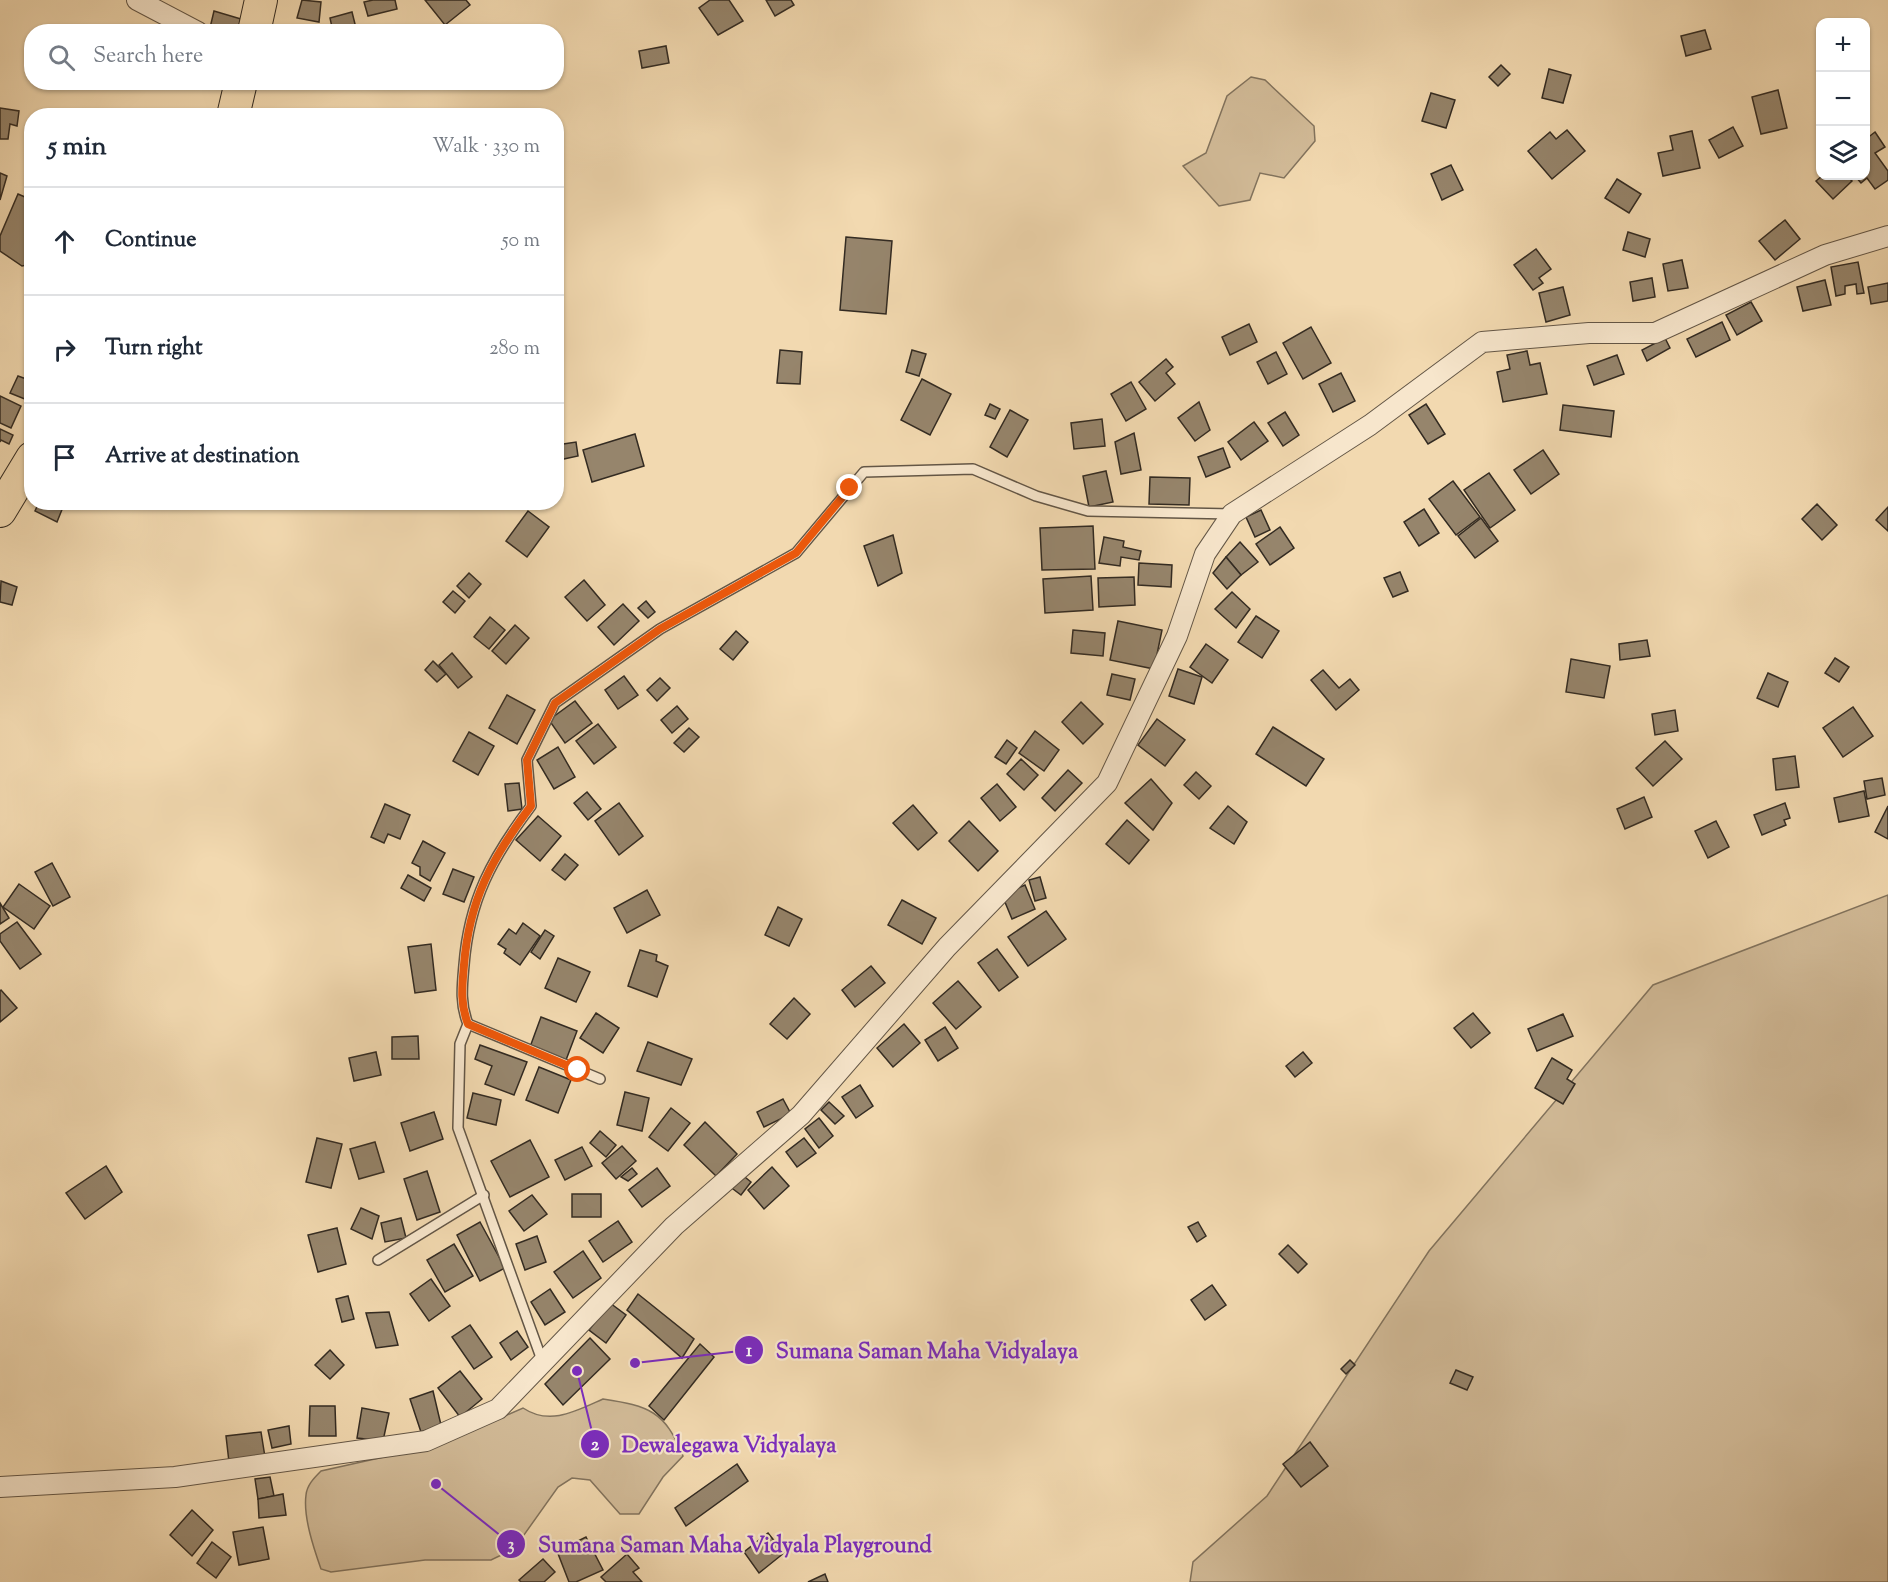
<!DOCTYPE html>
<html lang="en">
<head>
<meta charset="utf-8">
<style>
	body { margin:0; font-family:"Sorts Mill Goudy",serif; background:#f2f2f3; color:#1f2937 }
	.controls { position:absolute; right:18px; top:18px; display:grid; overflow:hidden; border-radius:12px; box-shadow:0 2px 4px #0004 }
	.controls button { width:54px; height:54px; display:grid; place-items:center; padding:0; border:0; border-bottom:2px solid #e0e1e3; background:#fff; color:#1f2937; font:30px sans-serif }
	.stop { position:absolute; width:18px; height:18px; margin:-14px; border:4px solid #ea580c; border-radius:50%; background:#fff }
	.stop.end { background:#ea580c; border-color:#fff; box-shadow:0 2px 6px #0008 }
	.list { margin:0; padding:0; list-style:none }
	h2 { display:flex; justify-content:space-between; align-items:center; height:78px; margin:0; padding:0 24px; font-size:26px }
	h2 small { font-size:20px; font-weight:400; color:#747a83 }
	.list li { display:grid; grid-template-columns:39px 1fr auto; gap:18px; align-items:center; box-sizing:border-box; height:108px; padding:0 24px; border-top:2px solid #e0e1e3 }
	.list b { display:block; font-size:22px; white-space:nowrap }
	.list em { font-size:20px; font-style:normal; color:#747a83 }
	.icon { flex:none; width:33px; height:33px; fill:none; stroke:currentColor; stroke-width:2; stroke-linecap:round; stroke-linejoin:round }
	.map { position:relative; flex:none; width:1888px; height:1582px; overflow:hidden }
	.search { position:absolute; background:#fff; box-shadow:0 2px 4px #0004; left:24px; top:24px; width:540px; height:66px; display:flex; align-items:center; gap:15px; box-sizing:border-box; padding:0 21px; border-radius:24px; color:#747a83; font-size:22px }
	.panel { position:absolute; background:#fff; box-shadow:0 2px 4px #0004; left:24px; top:108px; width:540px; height:402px; border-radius:24px }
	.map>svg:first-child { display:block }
	.green { fill:#d2bb98; stroke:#82735d; stroke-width:1.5 }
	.building { fill:#96856c; stroke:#332b22; stroke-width:1.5 }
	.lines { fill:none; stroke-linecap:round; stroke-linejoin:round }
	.service-casing { stroke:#635646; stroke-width:12 }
	.minor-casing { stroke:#635646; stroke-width:22 }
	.trunk-casing { stroke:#332b22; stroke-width:34 }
	.service { stroke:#f7e6cc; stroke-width:9 }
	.minor { stroke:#f7e6cc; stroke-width:20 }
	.trunk { stroke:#f2d9b0; stroke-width:32 }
	.route { stroke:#ea580c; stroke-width:8 }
	.leader { fill:none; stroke:#7b2cbf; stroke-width:2 }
	.callout-dot { fill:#7b2cbf; stroke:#f7e6cc; stroke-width:2 }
	.mark-label { font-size:18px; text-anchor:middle; font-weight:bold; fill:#fff }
	.callout-label { font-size:22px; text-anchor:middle; font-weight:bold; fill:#7b2cbf; stroke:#f7e6cc; stroke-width:4.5; stroke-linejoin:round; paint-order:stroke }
</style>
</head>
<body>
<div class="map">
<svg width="1888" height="1582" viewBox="0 0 1888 1582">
	<rect width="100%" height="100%" fill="#f2d9b0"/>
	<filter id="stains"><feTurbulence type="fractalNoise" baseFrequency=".00333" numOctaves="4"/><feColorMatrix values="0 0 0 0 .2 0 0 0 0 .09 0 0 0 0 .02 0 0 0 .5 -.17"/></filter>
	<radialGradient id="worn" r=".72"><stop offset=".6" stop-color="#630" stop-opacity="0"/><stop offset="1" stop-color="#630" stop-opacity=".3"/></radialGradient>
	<g class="green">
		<polygon points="1251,77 1265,80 1314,126 1315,141 1284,178 1260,173 1250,200 1219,206 1183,166 1206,153 1227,96"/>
		<polygon points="1888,895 1888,1582 1190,1582 1193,1562 1267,1496 1429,1251 1653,985"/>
		<path d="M603 1399C649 1406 665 1411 683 1456L663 1477 639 1514H620L590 1480 572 1478 558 1487 514 1549 491 1560H425L331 1572 321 1569C314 1549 303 1517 306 1495 307 1485 314 1478 321 1471L442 1444 523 1408C550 1426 576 1411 603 1399Z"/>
	</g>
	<g class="building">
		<polygon points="302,0 321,2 319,22 297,18"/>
		<polygon points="373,0 395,0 397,9 368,16 364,2"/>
		<polygon points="425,0 466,0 470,5 445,25"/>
		<polygon points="710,0 729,0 743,21 718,35 699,8"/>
		<polygon points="766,0 791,0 794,5 775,16"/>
		<polygon points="214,11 241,19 237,32 209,32"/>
		<polygon points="352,12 357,32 333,32 330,18"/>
		<polygon points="304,25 330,26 330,32 303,32"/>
		<polygon points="1705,30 1711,49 1686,56 1681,36"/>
		<polygon points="666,46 669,63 642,68 639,51"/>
		<polygon points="1501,65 1510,74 1498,86 1489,77"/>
		<polygon points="1549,69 1571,75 1563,103 1542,98"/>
		<polygon points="1778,90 1787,128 1761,134 1752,97"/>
		<polygon points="1431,93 1455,100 1446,128 1422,121"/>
		<polygon points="0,108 19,111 17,126 10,124 8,139 0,139"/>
		<polygon points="1733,127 1743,146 1719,158 1709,140"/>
		<polygon points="1567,130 1585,151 1552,179 1528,151 1550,132 1556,139"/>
		<polygon points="1692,131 1700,168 1663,176 1658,153 1673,150 1670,136"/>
		<polygon points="1875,132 1885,147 1875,153 1888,171 1888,180 1875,189 1867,178 1861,183 1855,176 1866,176 1866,139"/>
		<polygon points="1451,165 1463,190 1442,200 1431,174"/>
		<polygon points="0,173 7,176 0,200"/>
		<polygon points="1822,176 1847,176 1852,181 1833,199 1816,181"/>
		<polygon points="1617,179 1641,194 1629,213 1605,198"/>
		<polygon points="18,194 32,200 32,264 22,266 0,251 0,236"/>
		<polygon points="1785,220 1800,239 1775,260 1759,241"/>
		<polygon points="1628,232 1650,239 1645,257 1623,250"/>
		<polygon points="846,237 892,241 886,314 840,310"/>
		<polygon points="1536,249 1551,269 1539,278 1543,283 1533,290 1514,265"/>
		<polygon points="1682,260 1688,288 1668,291 1663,264"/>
		<polygon points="1858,262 1864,293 1857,294 1856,284 1845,286 1845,294 1836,296 1831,267"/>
		<polygon points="1652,278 1655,297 1633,301 1630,282"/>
		<polygon points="1825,280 1831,305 1803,311 1797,287"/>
		<polygon points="1888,283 1888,301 1871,304 1868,287"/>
		<polygon points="1563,287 1570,315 1546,322 1539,293"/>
		<polygon points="1751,302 1762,321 1737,335 1726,315"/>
		<polygon points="1722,322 1730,340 1696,357 1687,339"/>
		<polygon points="1249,324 1257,342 1230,355 1222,337"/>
		<polygon points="1311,327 1331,363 1303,379 1283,343"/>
		<polygon points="1665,338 1670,348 1647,361 1642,350"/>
		<polygon points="780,350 802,352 800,384 777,383"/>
		<polygon points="912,350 926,354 919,376 906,372"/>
		<polygon points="1527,351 1530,365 1540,363 1547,394 1503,402 1497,372 1510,369 1507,355"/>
		<polygon points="1276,352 1287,374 1268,384 1257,362"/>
		<polygon points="1617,355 1624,374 1594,385 1587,366"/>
		<polygon points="1166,359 1173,367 1166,373 1175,384 1155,401 1139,382"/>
		<polygon points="1341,373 1355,401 1333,412 1319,384"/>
		<polygon points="18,376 32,381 32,402 10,393"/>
		<polygon points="922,379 951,394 930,435 901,420"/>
		<polygon points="1131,382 1146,409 1126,421 1111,394"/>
		<polygon points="0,396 21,406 11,428 0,423"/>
		<polygon points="1199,402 1210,430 1195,441 1178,418"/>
		<polygon points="990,404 1000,409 995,419 985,415"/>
		<polygon points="1426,404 1445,434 1428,444 1409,415"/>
		<polygon points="1563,405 1614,411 1611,437 1560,430"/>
		<polygon points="1010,410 1028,420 1007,457 990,447"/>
		<polygon points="1285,412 1299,435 1283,446 1268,423"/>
		<polygon points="1102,419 1105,446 1074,449 1071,423"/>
		<polygon points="1254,422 1268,441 1241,460 1228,442"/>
		<polygon points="0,429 13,435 9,444 1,440 0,442"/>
		<polygon points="1134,433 1141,470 1121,474 1115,442"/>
		<polygon points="635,434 644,466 592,482 583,450"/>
		<polygon points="576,442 578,456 559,460 557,445"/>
		<polygon points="1223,448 1230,467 1206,477 1198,457"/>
		<polygon points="1543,450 1559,474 1531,494 1514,470"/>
		<polygon points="1106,471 1113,502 1089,507 1083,476"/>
		<polygon points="1489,473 1515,510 1490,528 1464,490"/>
		<polygon points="1150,477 1190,478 1189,505 1149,504"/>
		<polygon points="1453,481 1480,517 1456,535 1429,499"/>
		<polygon points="39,502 65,502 57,522 35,511"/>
		<polygon points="1817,504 1837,525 1822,540 1802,519"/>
		<polygon points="1888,507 1888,531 1876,520"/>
		<polygon points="1424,509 1439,533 1419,546 1404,522"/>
		<polygon points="1261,510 1270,530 1255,537 1246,517"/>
		<polygon points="528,511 549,527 527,557 506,541"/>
		<polygon points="1481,518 1498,541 1475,558 1458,536"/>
		<polygon points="1093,526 1095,569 1042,570 1040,528"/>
		<polygon points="1280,527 1294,548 1270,565 1256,544"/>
		<polygon points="893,535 902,573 878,586 864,546"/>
		<polygon points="1104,537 1124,541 1123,547 1141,551 1139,560 1121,557 1120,566 1099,563"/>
		<polygon points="1240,542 1258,562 1241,575 1226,557"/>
		<polygon points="1226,557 1241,575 1227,589 1213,573"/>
		<polygon points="1139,563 1172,565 1171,587 1138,585"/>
		<polygon points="1400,572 1408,591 1393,597 1384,578"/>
		<polygon points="469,573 481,584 469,598 457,586"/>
		<polygon points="1091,576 1093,610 1045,613 1043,579"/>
		<polygon points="1134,577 1135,605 1099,607 1098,578"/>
		<polygon points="584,580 605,605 587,621 565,597"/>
		<polygon points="1,581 17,587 12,605 0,602"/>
		<polygon points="453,591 465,601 455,613 443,602"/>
		<polygon points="1232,592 1250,609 1236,628 1215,609"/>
		<polygon points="646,601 655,612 648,618 638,608"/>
		<polygon points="623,604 639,621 614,645 598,627"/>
		<polygon points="1256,616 1279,631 1262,658 1238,642"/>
		<polygon points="490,617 505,630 489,649 474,637"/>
		<polygon points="1118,621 1162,630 1154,669 1110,660"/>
		<polygon points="515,625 529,638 506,664 492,651"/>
		<polygon points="1073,630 1105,633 1103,656 1071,653"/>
		<polygon points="736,631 748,642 733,660 720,649"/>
		<polygon points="1647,640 1650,656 1620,660 1619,644"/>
		<polygon points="1206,644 1228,660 1212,683 1190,667"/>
		<polygon points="452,653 472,677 458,688 439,665"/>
		<polygon points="1835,658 1849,667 1839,682 1825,673"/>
		<polygon points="1571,659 1610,666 1604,698 1566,692"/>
		<polygon points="433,661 446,674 437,682 425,670"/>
		<polygon points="1178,669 1202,677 1194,704 1169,696"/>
		<polygon points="1323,670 1339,688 1350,679 1359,690 1336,710 1311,680"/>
		<polygon points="1768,673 1788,682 1778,707 1757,698"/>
		<polygon points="1112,674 1135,679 1130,700 1107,695"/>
		<polygon points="624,676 638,695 618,709 605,690"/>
		<polygon points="660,678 670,688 657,701 647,690"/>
		<polygon points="507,695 535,710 517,744 489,728"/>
		<polygon points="575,701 592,723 565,743 549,720"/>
		<polygon points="1081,702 1103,724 1083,744 1062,722"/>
		<polygon points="677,706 688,719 672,733 661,720"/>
		<polygon points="1853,707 1873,736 1843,757 1823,728"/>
		<polygon points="1675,710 1678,731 1655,735 1652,714"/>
		<polygon points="1157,719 1185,740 1165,766 1138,745"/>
		<polygon points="598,724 616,747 594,764 576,741"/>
		<polygon points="1273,727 1324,759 1306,786 1256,754"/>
		<polygon points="689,728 699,737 684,752 674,743"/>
		<polygon points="1035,731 1059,750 1044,771 1019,753"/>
		<polygon points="469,732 494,746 478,775 453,761"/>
		<polygon points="1007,740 1017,748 1006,764 995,757"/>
		<polygon points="1665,741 1682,759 1653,786 1636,768"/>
		<polygon points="558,747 575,777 554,789 537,760"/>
		<polygon points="1795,756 1799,787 1776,790 1773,759"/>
		<polygon points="1021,759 1038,775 1024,790 1007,774"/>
		<polygon points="1068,770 1082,783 1055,811 1042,798"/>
		<polygon points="1196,772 1211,786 1199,799 1184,785"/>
		<polygon points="1882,778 1885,795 1867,799 1864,781"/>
		<polygon points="1151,779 1172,803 1153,830 1125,803"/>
		<polygon points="519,783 522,809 508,811 505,784"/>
		<polygon points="997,784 1016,807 1000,821 981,798"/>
		<polygon points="1864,791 1869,816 1839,822 1834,798"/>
		<polygon points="587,792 601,809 588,820 574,803"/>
		<polygon points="1644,797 1652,817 1625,829 1617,809"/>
		<polygon points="619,803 643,836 619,855 595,821"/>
		<polygon points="1785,803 1790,818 1784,820 1786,825 1762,835 1754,815"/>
		<polygon points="385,804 410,815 400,839 388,834 384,843 371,837"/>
		<polygon points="913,805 937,833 918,850 893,823"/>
		<polygon points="1228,806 1247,822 1234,844 1210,828"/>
		<polygon points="1888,806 1888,839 1875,832"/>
		<polygon points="538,816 561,836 540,861 516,840"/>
		<polygon points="1127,820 1149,840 1129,864 1106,844"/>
		<polygon points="969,821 998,851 978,871 949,841"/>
		<polygon points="1716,821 1729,847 1708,858 1695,831"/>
		<polygon points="423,841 445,853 430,881 420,875 420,867 412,863"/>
		<polygon points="565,854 578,865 565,880 552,870"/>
		<polygon points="52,863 70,897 53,906 35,872"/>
		<polygon points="453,869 474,877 464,902 443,894"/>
		<polygon points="408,875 431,888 424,901 401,888"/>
		<polygon points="1040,877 1046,898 1035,901 1029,880"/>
		<polygon points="19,884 50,906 34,929 3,907"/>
		<polygon points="1025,885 1035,909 1012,919 1002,895"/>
		<polygon points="647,890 660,915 627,933 614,908"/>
		<polygon points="902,900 936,918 922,944 888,925"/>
		<polygon points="0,903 9,918 0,924"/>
		<polygon points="778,907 802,919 789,946 765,935"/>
		<polygon points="1046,911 1066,939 1028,966 1008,937"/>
		<polygon points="17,922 41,954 20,969 0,941 0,934"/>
		<polygon points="523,923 540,936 520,965 504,953 506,949 498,944 509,929 516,934"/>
		<polygon points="545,930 554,936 540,959 531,952"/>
		<polygon points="431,944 436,990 415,993 408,947"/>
		<polygon points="997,949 1018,977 999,991 978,963"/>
		<polygon points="640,950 657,955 656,961 668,966 657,997 628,986"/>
		<polygon points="558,958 590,972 576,1002 545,988"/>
		<polygon points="871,966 885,983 855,1007 842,990"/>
		<polygon points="958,981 981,1007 956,1029 933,1003"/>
		<polygon points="1,990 17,1008 0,1022 0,991"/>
		<polygon points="794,998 810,1014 787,1039 770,1024"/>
		<polygon points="596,1013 619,1028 603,1053 580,1038"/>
		<polygon points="1473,1013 1490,1033 1471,1048 1454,1028"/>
		<polygon points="1563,1014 1573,1036 1537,1051 1528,1029"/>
		<polygon points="541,1017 577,1031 566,1060 530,1047"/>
		<polygon points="904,1024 920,1043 893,1067 877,1048"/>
		<polygon points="945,1027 958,1048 938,1061 925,1040"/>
		<polygon points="418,1036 419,1059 392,1059 392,1037"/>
		<polygon points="648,1042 692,1059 681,1085 637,1071"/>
		<polygon points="480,1045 527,1062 514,1095 485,1084 492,1066 475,1059"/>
		<polygon points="376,1052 381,1075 354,1081 349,1058"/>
		<polygon points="1303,1052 1312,1063 1295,1077 1286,1066"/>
		<polygon points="1552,1058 1572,1070 1567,1079 1575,1084 1563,1104 1535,1088"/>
		<polygon points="539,1067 571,1080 558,1113 526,1100"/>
		<polygon points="860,1085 873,1106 856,1118 842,1097"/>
		<polygon points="625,1092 649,1098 642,1131 617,1125"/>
		<polygon points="473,1093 501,1100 496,1125 467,1118"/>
		<polygon points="783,1099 791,1114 764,1127 757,1112"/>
		<polygon points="829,1102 844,1116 835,1124 821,1110"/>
		<polygon points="671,1108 690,1123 668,1151 649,1137"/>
		<polygon points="434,1112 443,1139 410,1151 401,1123"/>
		<polygon points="819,1118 833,1136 819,1148 805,1129"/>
		<polygon points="705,1122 737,1154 716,1176 684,1145"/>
		<polygon points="600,1131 616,1145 606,1157 590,1143"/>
		<polygon points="317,1138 342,1144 331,1188 306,1182"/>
		<polygon points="804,1138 816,1153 797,1167 786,1152"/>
		<polygon points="530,1140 549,1177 510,1197 491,1161"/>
		<polygon points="375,1142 384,1172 359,1179 350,1149"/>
		<polygon points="622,1146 636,1161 616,1179 602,1163"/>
		<polygon points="582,1147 592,1166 565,1180 555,1160"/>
		<polygon points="106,1166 122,1192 85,1219 66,1193"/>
		<polygon points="772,1167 789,1186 764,1209 748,1190"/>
		<polygon points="632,1168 637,1174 628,1181 621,1177"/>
		<polygon points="657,1168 670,1186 642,1207 629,1190"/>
		<polygon points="427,1171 440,1212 417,1220 404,1179"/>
		<polygon points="740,1173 751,1182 741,1195 729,1186"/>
		<rect x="572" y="1194" width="29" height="23"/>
		<polygon points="532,1195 547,1214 524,1231 509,1211"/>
		<polygon points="361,1208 379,1216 372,1239 351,1229"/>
		<polygon points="401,1218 406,1238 385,1242 381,1223"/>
		<polygon points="618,1221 632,1242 603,1262 589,1241"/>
		<polygon points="480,1222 505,1268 480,1281 457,1235"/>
		<polygon points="1198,1222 1206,1236 1197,1242 1188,1227"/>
		<polygon points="337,1228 346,1264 318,1272 308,1235"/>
		<polygon points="537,1236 546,1262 525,1270 516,1244"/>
		<polygon points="454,1244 473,1276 445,1292 427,1260"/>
		<polygon points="1288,1245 1307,1264 1298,1273 1279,1254"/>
		<polygon points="583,1251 601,1278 573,1298 554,1272"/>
		<polygon points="431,1279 450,1306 429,1321 410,1294"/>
		<polygon points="1212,1285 1226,1305 1205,1320 1191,1300"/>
		<polygon points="550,1289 565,1312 545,1325 531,1302"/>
		<polygon points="638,1294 694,1339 682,1358 627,1310"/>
		<polygon points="348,1296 354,1319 342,1322 336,1299"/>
		<polygon points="610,1303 626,1315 606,1343 589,1330"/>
		<polygon points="389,1312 398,1345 376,1348 366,1313"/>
		<polygon points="470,1325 492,1357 474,1369 452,1337"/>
		<polygon points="517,1331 528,1347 511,1360 500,1343"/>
		<polygon points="590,1338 610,1359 563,1405 545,1384"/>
		<polygon points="700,1344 714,1357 664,1420 649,1406"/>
		<polygon points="330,1350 344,1365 330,1379 315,1365"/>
		<polygon points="1350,1360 1355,1365 1346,1374 1341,1369"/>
		<polygon points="1456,1370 1473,1377 1467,1390 1450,1383"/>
		<polygon points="460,1371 482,1399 460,1417 438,1388"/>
		<polygon points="433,1391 441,1425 421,1432 410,1399"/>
		<polygon points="310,1406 335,1406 336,1436 309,1436"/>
		<polygon points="362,1408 389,1413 383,1441 357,1438"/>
		<polygon points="289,1426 291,1444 272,1448 268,1430"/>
		<polygon points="261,1432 265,1457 229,1462 226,1436"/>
		<polygon points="1310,1442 1328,1466 1301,1487 1283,1464"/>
		<polygon points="737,1464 748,1481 686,1526 675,1508"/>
		<polygon points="270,1477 274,1496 258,1499 255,1479"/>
		<polygon points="283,1494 286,1515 259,1518 258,1499"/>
		<polygon points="192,1510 213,1530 192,1556 170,1535"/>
		<polygon points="263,1527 269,1559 239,1565 233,1532"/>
		<polygon points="768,1533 784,1553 759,1573 744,1552"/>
		<polygon points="586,1537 603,1570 576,1582 569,1582 557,1551"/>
		<polygon points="212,1542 231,1557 216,1578 197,1563"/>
		<polygon points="627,1554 639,1568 633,1572 642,1582 606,1582 601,1577"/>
		<polygon points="543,1559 555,1572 544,1582 521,1582 519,1580"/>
		<polygon points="825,1574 828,1582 808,1582"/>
	</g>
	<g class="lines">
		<defs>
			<g id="service">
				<polyline points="468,1024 600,1079"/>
				<polyline points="378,1260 484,1195"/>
				<path d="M543 1363 458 1128 460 1044 468 1024C460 1004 462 987 464 965 469 900 492 858 531 806L527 760 555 703 660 629 796 553 864 472 973 469 1036 496 1088 511 1232 514"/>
			</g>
			<g id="minor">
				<polyline points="137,0 198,32"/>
				<polyline points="0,1487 175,1477 426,1441 498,1409 674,1226 801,1115 947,947 1107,783 1177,636 1205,554 1232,514 1370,425 1482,342 1589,333 1655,333 1825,255 1888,236"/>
			</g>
			<g id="trunk">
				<polyline points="254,32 261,0"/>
				<polyline points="233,116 241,82"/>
				<polyline points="0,511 32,458"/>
			</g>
		</defs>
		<use href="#service" class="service-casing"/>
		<use href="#minor" class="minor-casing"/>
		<use href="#trunk" class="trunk-casing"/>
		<use href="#service" class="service"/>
		<use href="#minor" class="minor"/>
		<use href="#trunk" class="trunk"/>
	</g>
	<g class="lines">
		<path class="route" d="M578 1070 468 1024C460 1004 462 987 464 965 469 900 492 858 531 806L527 760 555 703 660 629 796 553 850 488"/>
	</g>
	<path class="leader" d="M635 1363L749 1350M577 1371L595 1444M436 1484L511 1544"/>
	<g class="callout-dot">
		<circle cx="635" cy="1363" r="6"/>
		<circle cx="577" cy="1371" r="6"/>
		<circle cx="436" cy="1484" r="6"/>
		<circle cx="749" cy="1350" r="15"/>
		<circle cx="595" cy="1444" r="15"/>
		<circle cx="511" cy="1544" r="15"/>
	</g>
	<g class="mark-label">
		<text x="749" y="1356">1</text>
		<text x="595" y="1450">2</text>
		<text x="511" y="1550">3</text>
	</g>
	<g class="callout-label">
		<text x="927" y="1358">Sumana Saman Maha Vidyalaya</text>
		<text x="729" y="1452">Dewalegawa Vidyalaya</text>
		<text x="735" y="1552">Sumana Saman Maha Vidyala Playground</text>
	</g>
	<rect width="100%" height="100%" filter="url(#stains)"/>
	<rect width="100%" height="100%" fill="url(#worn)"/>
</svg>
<div class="controls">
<button>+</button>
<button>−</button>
<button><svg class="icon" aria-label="layers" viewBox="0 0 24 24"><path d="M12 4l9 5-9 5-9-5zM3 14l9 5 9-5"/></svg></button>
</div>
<div class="stop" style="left:578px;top:1070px"></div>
<div class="stop end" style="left:850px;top:488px"></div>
<div class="search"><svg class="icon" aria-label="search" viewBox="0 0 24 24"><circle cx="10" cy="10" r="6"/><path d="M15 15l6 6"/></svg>Search here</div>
<section class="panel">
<h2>5 min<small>Walk · 330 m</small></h2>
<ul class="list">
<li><svg class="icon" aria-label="ahead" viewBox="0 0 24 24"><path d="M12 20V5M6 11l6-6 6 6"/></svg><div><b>Continue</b></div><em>50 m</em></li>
<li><svg class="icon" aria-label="right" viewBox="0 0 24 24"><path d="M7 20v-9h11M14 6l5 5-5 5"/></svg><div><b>Turn right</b></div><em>280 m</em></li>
<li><svg class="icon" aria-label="arrive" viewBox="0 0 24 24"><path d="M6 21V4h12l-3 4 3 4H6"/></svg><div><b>Arrive at destination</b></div></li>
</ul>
</section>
</div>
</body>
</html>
